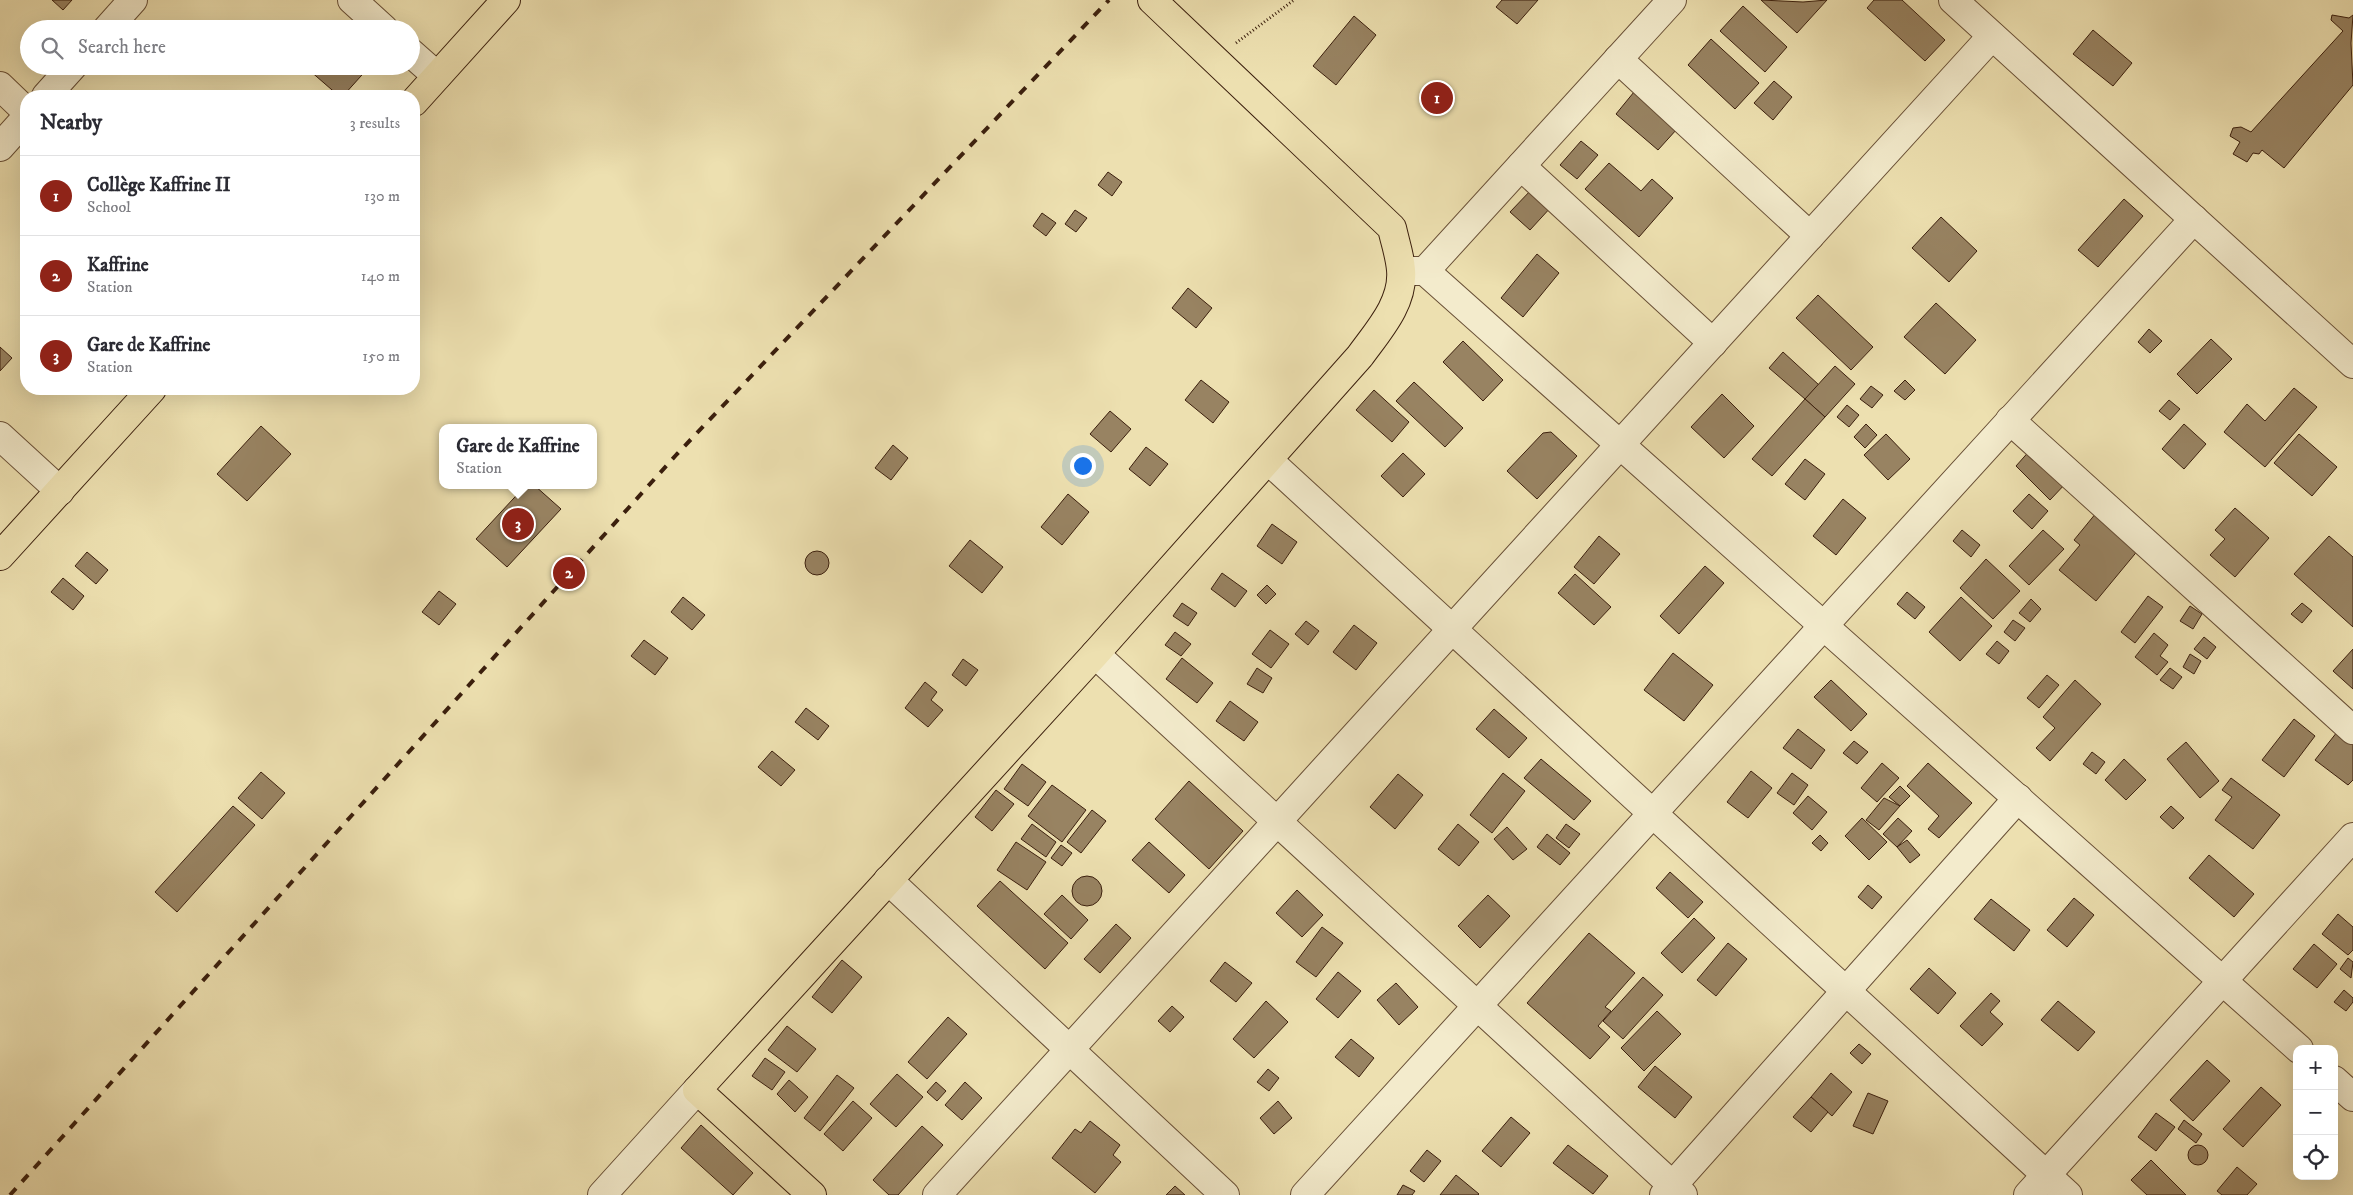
<!DOCTYPE html>
<html lang="en">
<head>
<meta charset="utf-8">
<style>
	body { margin:0; font-family:"IM FELL DW Pica",serif; background:#f2f2f3; color:#2b2b33 }
	.controls { position:absolute; right:15px; bottom:15px; display:grid; overflow:hidden; border-radius:10px; box-shadow:0 5px 20px #0002 }
	.controls button { width:45px; height:45px; display:grid; place-items:center; padding:0; border:0; border-bottom:1px solid #e1e1e2; background:#fff; color:#2b2b33; font:25px sans-serif }
	.you { position:absolute; left:1082px; top:465px; width:18px; height:18px; margin:-12px; border:4px solid #fff; border-radius:50%; background:#1a73e8; box-shadow:0 0 0 8px #1a73e833 }
	.badge { display:grid; place-items:center; width:32px; height:32px; border-radius:50%; background:#8f2418; color:#fff; font-size:16px; font-weight:700 }
	.pin { position:absolute; translate:-50% -50%; border:2px solid #fff; box-shadow:0 1px 5px #0006 }
	.popup { position:absolute; left:439px; top:424px; width:158px; height:65px; box-sizing:border-box; display:grid; place-content:center; border-radius:10px; background:#fff; filter:drop-shadow(0 1px 4px #0005); font-size:16px; white-space:nowrap; color:#7c7c81 }
	.popup b { font-size:19px; color:#2b2b33 }
	.popup::after { content:''; position:absolute; left:50%; top:100%; margin-left:-10px; border:10px solid transparent; border-top-color:#fff }
	.list { margin:0; padding:0; list-style:none }
	h2 { display:flex; justify-content:space-between; align-items:center; height:65px; margin:0; padding:0 20px; font-size:21px }
	h2 small { font-size:16px; font-weight:400; color:#7c7c81 }
	.list li { display:grid; grid-template-columns:32px 1fr auto; gap:15px; align-items:center; box-sizing:border-box; height:80px; padding:0 20px; border-top:1px solid #e1e1e2 }
	.list b { display:block; font-size:19px; white-space:nowrap }
	.list p { margin:0; font-size:16px; white-space:nowrap; color:#7c7c81 }
	.list em { font-size:16px; font-style:normal; color:#7c7c81 }
	.icon { flex:none; width:28px; height:28px; fill:none; stroke:currentColor; stroke-width:2; stroke-linecap:round; stroke-linejoin:round }
	.map { position:relative; flex:none; width:2353px; height:1195px; overflow:hidden }
	.search { position:absolute; background:#fff; box-shadow:0 5px 20px #0002; left:20px; top:20px; width:400px; height:55px; display:flex; align-items:center; gap:12px; box-sizing:border-box; padding:0 18px; border-radius:28px; color:#7c7c81; font-size:19px }
	.panel { position:absolute; background:#fff; box-shadow:0 5px 20px #0002; left:20px; top:90px; width:400px; height:305px; border-radius:20px }
	.map>svg:first-child { display:block }
	.building { fill:#988362; stroke:#3b1f0d }
	.lines { fill:none; stroke-linecap:round; stroke-linejoin:round }
	.minor-casing { stroke:#684f36; stroke-width:30 }
	.major-casing { stroke:#3b1f0d; stroke-width:30 }
	.path { stroke:#3b1f0d; stroke-width:3; stroke-dasharray:1 2.5; stroke-linecap:butt }
	.minor { stroke:#f3ebcc; stroke-width:28 }
	.major { stroke:#ede0b0; stroke-width:28 }
	.rail { stroke:#3b1f0d; stroke-width:4; stroke-dasharray:9 9; stroke-linecap:butt }
</style>
</head>
<body>
<div class="map">
<svg width="2353" height="1195" viewBox="0 0 2353 1195">
	<rect width="100%" height="100%" fill="#ede0b0"/>
	<filter id="stains"><feTurbulence type="fractalNoise" baseFrequency=".004" numOctaves="4"/><feColorMatrix values="0 0 0 0 .2 0 0 0 0 .09 0 0 0 0 .02 0 0 0 .5 -.17"/></filter>
	<radialGradient id="worn" r=".72"><stop offset=".6" stop-color="#630" stop-opacity="0"/><stop offset="1" stop-color="#630" stop-opacity=".3"/></radialGradient>
	<g class="building">
		<polygon points="52,0 72,0 63,10"/>
		<polygon points="1502,0 1538,0 1517,24 1496,7"/>
		<polygon points="1761,0 1803,2 1827,0 1797,33"/>
		<polygon points="1874,0 1902,0 1945,40 1925,61 1867,8"/>
		<polygon points="1743,6 1787,47 1765,72 1720,31"/>
		<polygon points="2332,15 2349,18 2353,15 2351,43 2353,85 2284,168 2262,150 2259,154 2253,153 2247,162 2233,154 2240,142 2230,136 2233,128 2241,127 2251,132 2343,31 2331,20"/>
		<polygon points="1354,16 1376,35 1336,85 1313,66"/>
		<polygon points="2093,30 2132,63 2113,86 2073,54"/>
		<polygon points="1711,39 1759,83 1735,109 1688,65"/>
		<polygon points="312,66 370,66 343,96 339,96 309,70"/>
		<polygon points="1774,81 1792,97 1773,120 1754,103"/>
		<polygon points="1634,92 1677,129 1658,150 1616,114"/>
		<polygon points="1581,141 1598,155 1577,179 1560,165"/>
		<polygon points="1609,163 1641,191 1652,179 1673,198 1639,237 1585,189"/>
		<polygon points="1108,172 1122,182 1112,196 1098,185"/>
		<polygon points="1533,188 1552,206 1530,230 1510,212"/>
		<polygon points="2124,199 2143,216 2098,267 2078,250"/>
		<polygon points="1075,210 1087,218 1076,232 1065,224"/>
		<polygon points="1042,213 1056,223 1046,236 1033,226"/>
		<polygon points="1941,217 1977,251 1949,282 1912,248"/>
		<polygon points="1537,254 1559,273 1523,317 1501,298"/>
		<polygon points="1188,288 1212,308 1196,328 1172,308"/>
		<polygon points="1818,295 1873,347 1851,370 1796,318"/>
		<polygon points="1936,303 1976,340 1945,374 1904,337"/>
		<polygon points="2149,329 2162,341 2150,353 2138,342"/>
		<polygon points="2211,339 2232,359 2197,394 2177,374"/>
		<polygon points="1463,341 1503,380 1483,401 1443,362"/>
		<polygon points="0,347 12,358 0,371"/>
		<polygon points="1783,352 1819,385 1805,399 1769,368"/>
		<polygon points="1835,366 1855,384 1825,417 1805,399"/>
		<polygon points="1201,380 1229,402 1213,423 1185,400"/>
		<polygon points="1905,380 1915,390 1905,400 1894,391"/>
		<polygon points="1414,382 1463,428 1445,447 1396,401"/>
		<polygon points="1871,386 1883,395 1872,408 1860,399"/>
		<polygon points="2294,388 2317,407 2265,467 2224,432 2247,404 2265,421"/>
		<polygon points="1374,390 1409,422 1392,442 1356,410"/>
		<polygon points="1722,394 1754,426 1724,458 1691,427"/>
		<polygon points="1805,399 1825,417 1772,476 1752,459"/>
		<polygon points="2169,400 2180,409 2170,420 2159,411"/>
		<polygon points="1847,405 1859,415 1849,427 1837,417"/>
		<polygon points="1110,411 1131,429 1111,452 1090,434"/>
		<polygon points="1866,424 1877,435 1865,448 1854,437"/>
		<polygon points="2184,424 2206,444 2184,469 2162,449"/>
		<polygon points="261,426 291,454 247,501 217,474"/>
		<polygon points="1551,432 1577,456 1537,499 1507,471 1543,433"/>
		<polygon points="1886,434 1910,459 1888,480 1864,455"/>
		<polygon points="2299,434 2337,467 2312,496 2274,463"/>
		<polygon points="893,445 908,458 891,480 875,468"/>
		<polygon points="1146,447 1168,464 1150,486 1129,469"/>
		<polygon points="2032,448 2067,482 2050,500 2016,466"/>
		<polygon points="1403,453 1425,474 1403,497 1381,476"/>
		<polygon points="1805,459 1825,474 1805,500 1785,484"/>
		<polygon points="526,485 534,485 561,509 507,567 476,539"/>
		<polygon points="1068,494 1089,512 1062,545 1041,527"/>
		<polygon points="2029,494 2048,511 2032,529 2013,511"/>
		<polygon points="1843,499 1866,518 1836,555 1813,536"/>
		<polygon points="2101,507 2144,543 2096,601 2059,570 2080,545 2074,540"/>
		<polygon points="2235,508 2269,538 2235,577 2210,555 2225,539 2215,530"/>
		<polygon points="1272,524 1297,542 1282,564 1257,546"/>
		<polygon points="1962,530 1980,545 1971,557 1953,541"/>
		<polygon points="2043,530 2064,549 2029,585 2009,566"/>
		<polygon points="1599,536 1620,554 1594,584 1574,567"/>
		<polygon points="2329,536 2353,557 2353,627 2294,574"/>
		<polygon points="970,540 1003,567 982,593 949,566"/>
		<circle cx="817" cy="563" r="12"/>
		<polygon points="87,552 108,570 96,584 75,566"/>
		<polygon points="1986,559 2020,591 1993,619 1960,588"/>
		<polygon points="1705,566 1724,583 1679,634 1660,616"/>
		<polygon points="1222,573 1247,591 1235,607 1211,589"/>
		<polygon points="1575,574 1611,607 1594,625 1558,593"/>
		<polygon points="63,578 84,596 73,610 51,592"/>
		<polygon points="1267,585 1276,594 1266,604 1257,595"/>
		<polygon points="439,591 456,604 439,625 422,612"/>
		<polygon points="1907,592 1925,607 1915,619 1897,604"/>
		<polygon points="2148,596 2163,607 2135,643 2121,632"/>
		<polygon points="683,597 705,615 692,630 671,612"/>
		<polygon points="1961,597 1992,626 1960,661 1929,632"/>
		<polygon points="2031,599 2041,609 2030,622 2019,613"/>
		<polygon points="1182,603 1197,613 1188,626 1173,616"/>
		<polygon points="2302,603 2312,611 2302,623 2291,614"/>
		<polygon points="2190,606 2202,614 2193,629 2180,621"/>
		<polygon points="2013,620 2025,628 2015,641 2004,632"/>
		<polygon points="1306,621 1319,631 1308,645 1295,634"/>
		<polygon points="1354,625 1377,643 1356,670 1333,652"/>
		<polygon points="1270,630 1289,644 1271,668 1252,654"/>
		<polygon points="1175,632 1191,644 1181,656 1165,645"/>
		<polygon points="2154,633 2168,645 2160,656 2168,662 2157,675 2135,657"/>
		<polygon points="2204,637 2216,647 2207,659 2194,649"/>
		<polygon points="644,640 668,658 655,675 631,656"/>
		<polygon points="1997,641 2009,651 1999,664 1986,654"/>
		<polygon points="2353,649 2353,689 2333,671"/>
		<polygon points="1673,653 1713,685 1684,721 1644,690"/>
		<polygon points="2190,654 2201,661 2194,674 2183,667"/>
		<polygon points="1182,658 1213,683 1197,703 1166,679"/>
		<polygon points="963,659 978,670 966,686 952,675"/>
		<polygon points="1257,668 1272,678 1263,693 1247,684"/>
		<polygon points="2170,668 2182,677 2173,689 2160,680"/>
		<polygon points="2047,675 2059,685 2039,708 2027,698"/>
		<polygon points="1831,680 1867,714 1851,731 1814,697"/>
		<polygon points="2075,680 2101,704 2050,761 2036,748 2055,728 2043,717"/>
		<polygon points="925,682 937,692 931,700 943,710 928,727 905,708"/>
		<polygon points="1230,701 1258,722 1244,741 1216,721"/>
		<polygon points="806,708 829,726 818,740 795,722"/>
		<polygon points="1494,709 1527,738 1509,758 1476,729"/>
		<polygon points="2294,719 2315,736 2284,777 2262,760"/>
		<polygon points="2341,727 2353,737 2353,780 2348,785 2315,760"/>
		<polygon points="1798,729 1825,750 1811,769 1783,748"/>
		<polygon points="1854,741 1868,752 1857,764 1843,753"/>
		<polygon points="2186,742 2219,781 2200,798 2167,759"/>
		<polygon points="772,751 795,770 781,786 758,767"/>
		<polygon points="2092,752 2105,762 2096,774 2083,764"/>
		<polygon points="1541,759 1591,801 1574,820 1524,778"/>
		<polygon points="2124,759 2146,780 2126,800 2105,780"/>
		<polygon points="1882,763 1899,778 1877,802 1861,788"/>
		<polygon points="1928,763 1972,803 1939,838 1928,829 1939,816 1907,786"/>
		<polygon points="1022,764 1046,782 1028,806 1004,789"/>
		<polygon points="1751,771 1772,788 1748,818 1727,802"/>
		<polygon points="261,772 285,793 262,819 238,798"/>
		<polygon points="1503,773 1525,791 1492,833 1470,815"/>
		<polygon points="1792,773 1808,785 1794,805 1777,793"/>
		<polygon points="1398,774 1423,795 1395,829 1370,807"/>
		<polygon points="2231,778 2280,815 2253,849 2215,820 2232,797 2222,790"/>
		<polygon points="1189,781 1243,831 1209,869 1155,819"/>
		<polygon points="1052,785 1086,810 1062,842 1028,816"/>
		<polygon points="1900,786 1910,796 1900,806 1889,797"/>
		<polygon points="996,790 1014,804 992,831 975,817"/>
		<polygon points="1808,796 1827,812 1812,830 1793,813"/>
		<polygon points="1884,798 1900,806 1879,830 1866,820"/>
		<polygon points="233,806 255,825 177,912 155,892"/>
		<polygon points="2171,806 2184,818 2173,829 2160,817"/>
		<polygon points="1092,810 1106,821 1081,853 1067,842"/>
		<polygon points="1862,818 1887,842 1869,860 1845,836"/>
		<polygon points="1898,818 1912,831 1897,847 1883,834"/>
		<polygon points="1032,824 1056,842 1046,857 1021,839"/>
		<polygon points="1458,824 1479,842 1459,866 1438,849"/>
		<polygon points="1566,824 1580,834 1569,848 1556,838"/>
		<polygon points="1507,827 1527,849 1513,860 1494,839"/>
		<polygon points="1547,834 1570,853 1560,865 1537,847"/>
		<polygon points="1820,835 1828,843 1821,851 1812,843"/>
		<polygon points="1907,840 1920,855 1910,863 1897,847"/>
		<polygon points="1016,842 1046,862 1027,890 997,870"/>
		<polygon points="1149,842 1185,875 1169,893 1132,860"/>
		<polygon points="1061,845 1072,853 1062,866 1051,858"/>
		<polygon points="2209,855 2254,894 2234,917 2189,878"/>
		<polygon points="1670,872 1703,902 1688,918 1656,888"/>
		<circle cx="1087" cy="891" r="15"/>
		<polygon points="1000,881 1068,943 1045,969 977,906"/>
		<polygon points="1868,885 1882,897 1872,909 1858,897"/>
		<polygon points="1297,890 1323,915 1302,937 1276,913"/>
		<polygon points="1062,895 1088,920 1071,939 1044,914"/>
		<polygon points="1488,895 1510,916 1480,948 1458,926"/>
		<polygon points="2074,898 2094,915 2067,947 2047,930"/>
		<polygon points="1991,899 2030,930 2014,951 1974,919"/>
		<polygon points="2338,914 2353,927 2353,950 2348,955 2322,934"/>
		<polygon points="1694,918 1715,938 1682,973 1661,953"/>
		<polygon points="1116,924 1131,938 1100,973 1084,959"/>
		<polygon points="1322,927 1343,943 1316,977 1296,962"/>
		<polygon points="1589,933 1635,973 1605,1007 1611,1011 1598,1026 1610,1037 1590,1059 1527,1003"/>
		<polygon points="1728,943 1747,959 1716,996 1697,980"/>
		<polygon points="2314,944 2337,964 2317,988 2293,969"/>
		<polygon points="2348,958 2353,962 2351,978 2340,969"/>
		<polygon points="842,960 862,977 832,1013 812,997"/>
		<polygon points="1225,962 1252,983 1236,1002 1210,981"/>
		<polygon points="1929,968 1956,993 1938,1014 1910,989"/>
		<polygon points="1338,972 1361,991 1338,1018 1316,999"/>
		<polygon points="1643,977 1663,995 1623,1039 1603,1021"/>
		<polygon points="1396,983 1418,1007 1399,1025 1377,1000"/>
		<polygon points="2344,990 2353,998 2353,1002 2346,1011 2334,1002"/>
		<polygon points="1991,993 2000,1001 1990,1012 2003,1024 1982,1046 1960,1026"/>
		<polygon points="1266,1001 1288,1022 1254,1058 1233,1039"/>
		<polygon points="2058,1001 2095,1032 2078,1051 2041,1020"/>
		<polygon points="1172,1006 1184,1017 1170,1032 1158,1021"/>
		<polygon points="1657,1011 1681,1034 1644,1071 1621,1048"/>
		<polygon points="948,1017 967,1034 927,1079 908,1062"/>
		<polygon points="787,1026 816,1049 797,1072 768,1050"/>
		<polygon points="1351,1039 1374,1058 1359,1077 1335,1057"/>
		<polygon points="1859,1044 1871,1054 1862,1064 1850,1053"/>
		<polygon points="765,1058 785,1072 772,1090 752,1076"/>
		<polygon points="2207,1060 2230,1081 2193,1121 2170,1100"/>
		<polygon points="1655,1066 1692,1097 1675,1118 1638,1087"/>
		<polygon points="1268,1069 1279,1078 1269,1091 1257,1082"/>
		<polygon points="1831,1073 1852,1092 1832,1116 1811,1097"/>
		<polygon points="897,1074 923,1097 896,1127 870,1104"/>
		<polygon points="837,1075 854,1088 820,1131 804,1118"/>
		<polygon points="789,1080 808,1097 795,1112 777,1094"/>
		<polygon points="936,1082 946,1091 937,1101 927,1092"/>
		<polygon points="965,1082 982,1098 962,1120 945,1105"/>
		<polygon points="2261,1087 2281,1105 2243,1147 2223,1129"/>
		<polygon points="1868,1093 1888,1101 1873,1134 1853,1126"/>
		<polygon points="1811,1097 1828,1112 1811,1132 1793,1117"/>
		<polygon points="853,1101 872,1118 843,1151 824,1134"/>
		<polygon points="1278,1101 1292,1118 1274,1134 1260,1118"/>
		<polygon points="2156,1113 2175,1127 2156,1151 2138,1137"/>
		<polygon points="1511,1117 1530,1133 1501,1167 1482,1151"/>
		<polygon points="2184,1120 2202,1134 2196,1143 2178,1129"/>
		<polygon points="1090,1121 1120,1145 1113,1155 1121,1162 1095,1193 1052,1158 1075,1129 1081,1133"/>
		<polygon points="701,1125 753,1173 733,1195 681,1148"/>
		<polygon points="922,1126 943,1145 898,1195 889,1195 873,1180"/>
		<circle cx="2198" cy="1155" r="10"/>
		<polygon points="1568,1145 1608,1176 1593,1194 1553,1163"/>
		<polygon points="1427,1150 1441,1161 1424,1182 1410,1171"/>
		<polygon points="2151,1160 2186,1195 2147,1195 2131,1180"/>
		<polygon points="2237,1167 2257,1184 2247,1195 2222,1195 2217,1191"/>
		<polygon points="1456,1175 1479,1194 1478,1195 1440,1195"/>
		<polygon points="1403,1185 1415,1191 1412,1195 1397,1195"/>
		<polygon points="1175,1186 1185,1195 1166,1195"/>
	</g>
	<g class="lines">
		<defs>
			<g id="minor">
				<polyline points="352,0 384,29"/>
				<polyline points="1953,0 2353,364"/>
				<polyline points="107,29 133,0"/>
				<polyline points="411,53 437,76"/>
				<polyline points="1618,59 1810,236"/>
				<polyline points="0,86 26,111"/>
				<polyline points="46,96 73,66"/>
				<polyline points="0,147 26,118"/>
				<polyline points="1521,166 1713,343"/>
				<polyline points="1408,271 1425,271 1672,0"/>
				<polyline points="1425,271 2299,1049"/>
				<polyline points="2010,420 2353,730"/>
				<polyline points="0,436 60,491"/>
				<polyline points="1268,460 2068,1195"/>
				<polyline points="1095,654 1683,1195"/>
				<polyline points="888,880 1225,1195"/>
				<polyline points="2334,1080 2353,1097"/>
				<polyline points="602,1195 697,1090"/>
				<polyline points="937,1195 1992,36"/>
				<polyline points="1305,1195 2194,219"/>
				<polyline points="1664,1195 2018,798"/>
				<polyline points="2028,1195 2353,837"/>
			</g>
			<g id="major">
				<polyline points="414,102 506,0"/>
				<polyline points="0,556 152,389"/>
				<path d="M812 1195 697 1090 1095 654 1360 356C1378 331 1404 303 1401 270 1400 256 1395 242 1392 228L1152 0"/>
			</g>
		</defs>
		<use href="#minor" class="minor-casing"/>
		<use href="#major" class="major-casing"/>
		<polyline class="path" points="1236,43 1294,0"/>
		<use href="#minor" class="minor"/>
		<use href="#major" class="major"/>
		<polyline class="rail" points="10,1195 677,454 1109,0"/>
	</g>
	<rect width="100%" height="100%" filter="url(#stains)"/>
	<rect width="100%" height="100%" fill="url(#worn)"/>
</svg>
<div class="controls">
<button>+</button>
<button>−</button>
<button><svg class="icon" aria-label="locate" viewBox="0 0 24 24"><circle cx="12" cy="12" r="6"/><path d="M12 2v4M12 18v4M2 12h4M18 12h4"/></svg></button>
</div>
<div class="you"></div>
<div class="pin badge" style="left:1437px;top:98px">1</div>
<div class="pin badge" style="left:569px;top:573px">2</div>
<div class="pin badge" style="left:518px;top:524px">3</div>
<div class="popup"><b>Gare de Kaffrine</b>Station</div>
<div class="search"><svg class="icon" aria-label="search" viewBox="0 0 24 24"><circle cx="10" cy="10" r="6"/><path d="M15 15l6 6"/></svg>Search here</div>
<section class="panel">
<h2>Nearby<small>3 results</small></h2>
<ul class="list">
<li><span class="badge">1</span><div><b>Collège Kaffrine II</b><p>School</p></div><em>130 m</em></li>
<li><span class="badge">2</span><div><b>Kaffrine</b><p>Station</p></div><em>140 m</em></li>
<li><span class="badge">3</span><div><b>Gare de Kaffrine</b><p>Station</p></div><em>150 m</em></li>
</ul>
</section>
</div>
</body>
</html>
